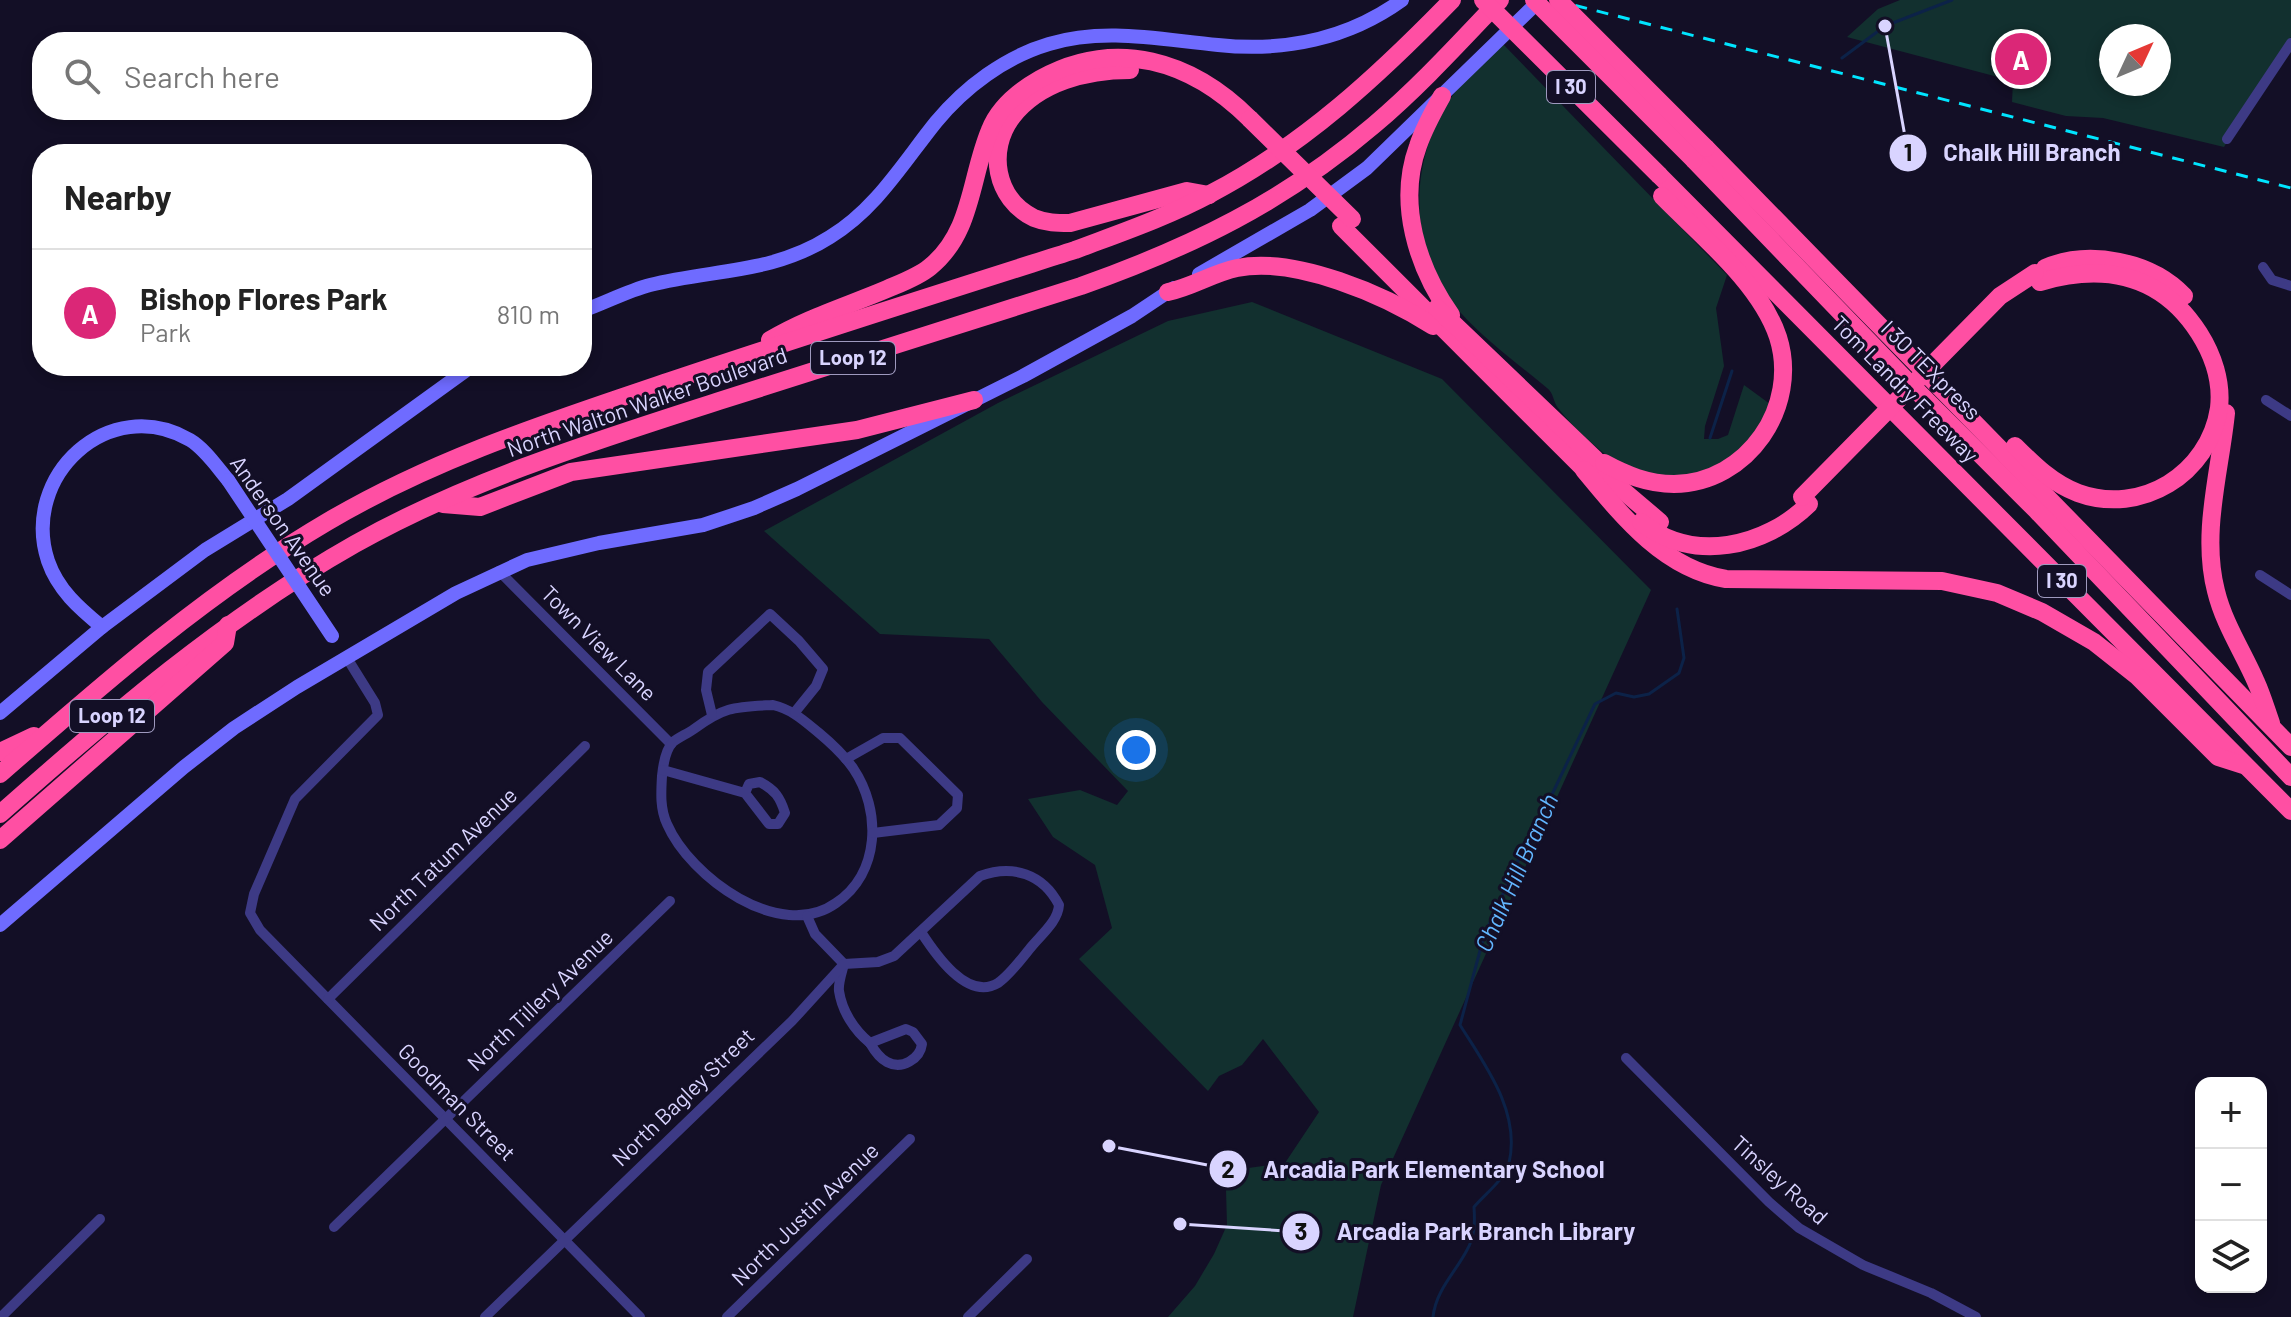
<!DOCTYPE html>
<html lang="en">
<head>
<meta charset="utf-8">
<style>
	body { margin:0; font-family:Barlow,sans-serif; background:#f6f6f6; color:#222 }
	.controls { position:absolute; right:24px; bottom:24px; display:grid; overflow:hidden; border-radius:16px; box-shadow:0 4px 12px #0003 }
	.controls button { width:72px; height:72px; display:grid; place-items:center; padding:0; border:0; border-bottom:2px solid #e0e0e0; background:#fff; color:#222; font:40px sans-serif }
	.compass { position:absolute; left:2099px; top:24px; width:72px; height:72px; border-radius:50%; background:#fff; box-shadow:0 4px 12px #0003; rotate:46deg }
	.you { position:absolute; left:1136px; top:750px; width:28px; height:28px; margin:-20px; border:6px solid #fff; border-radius:50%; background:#1a73e8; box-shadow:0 0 0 12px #1a73e833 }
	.badge { display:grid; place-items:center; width:52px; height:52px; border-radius:50%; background:#db2777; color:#fff; font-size:26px; font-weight:700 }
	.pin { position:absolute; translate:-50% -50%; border:4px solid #fff; box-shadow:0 2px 8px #0006 }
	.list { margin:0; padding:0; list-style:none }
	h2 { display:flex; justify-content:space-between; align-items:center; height:104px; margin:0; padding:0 32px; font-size:34px }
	h2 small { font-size:26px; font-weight:400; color:#767676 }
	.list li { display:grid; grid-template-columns:52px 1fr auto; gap:24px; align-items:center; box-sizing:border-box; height:128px; padding:0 32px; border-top:2px solid #e0e0e0 }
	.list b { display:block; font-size:30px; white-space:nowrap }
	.list p { margin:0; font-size:26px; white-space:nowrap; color:#767676 }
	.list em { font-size:26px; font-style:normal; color:#767676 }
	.icon { flex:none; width:44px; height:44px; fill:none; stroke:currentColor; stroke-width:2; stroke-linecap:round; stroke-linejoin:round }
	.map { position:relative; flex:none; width:2291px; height:1317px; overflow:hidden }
	.search { position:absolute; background:#fff; box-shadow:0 4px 12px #0003; left:32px; top:32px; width:560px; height:88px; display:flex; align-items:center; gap:20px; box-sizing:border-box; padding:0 28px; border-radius:32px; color:#767676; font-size:30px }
	.panel { position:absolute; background:#fff; box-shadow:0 4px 12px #0003; left:32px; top:144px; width:560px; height:232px; border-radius:32px }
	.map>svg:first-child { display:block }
	.green { fill:#12302f; fill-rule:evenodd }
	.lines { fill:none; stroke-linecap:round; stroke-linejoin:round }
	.stream { stroke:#0c2248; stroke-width:3 }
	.street { stroke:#3d3a85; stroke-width:10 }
	.secondary { stroke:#6f6bff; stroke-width:14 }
	.highway { stroke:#ff4fa3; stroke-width:18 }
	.rail { stroke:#00e5ff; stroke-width:3; stroke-dasharray:12 10; stroke-linecap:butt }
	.secondary-bridge { stroke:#6f6bff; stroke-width:14 }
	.highway-bridge { stroke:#ff4fa3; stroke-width:18 }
	.labels { text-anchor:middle; stroke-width:6; stroke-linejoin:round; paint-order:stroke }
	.shield { fill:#130f26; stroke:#9e99be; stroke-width:2 }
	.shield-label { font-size:20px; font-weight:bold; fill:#d9d4ff }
	.street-label { font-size:22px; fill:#d9d4ff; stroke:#130f26 }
	.water-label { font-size:24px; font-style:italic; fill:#62b6ff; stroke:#130f26 }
	.leader { fill:none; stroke:#d9d4ff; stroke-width:3 }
	.callout-dot { fill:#d9d4ff; stroke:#130f26; stroke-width:3 }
	.mark-label { font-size:24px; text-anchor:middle; font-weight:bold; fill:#111 }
	.callout-label { font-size:24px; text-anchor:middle; font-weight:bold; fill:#d9d4ff; stroke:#130f26; stroke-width:6; stroke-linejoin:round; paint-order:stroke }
</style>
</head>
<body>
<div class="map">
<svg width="2291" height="1317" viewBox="0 0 2291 1317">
	<rect width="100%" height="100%" fill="#130f26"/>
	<g class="green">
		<path d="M1900 0H2291V37L2224 147 2103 118 2066 116 2012 102 2013 81 1847 37 1878 9ZM2111 36H2159V84H2111Z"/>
		<path d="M1503 44 1727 275 1716 308 1724 366 1705 426 1704 439H1718L1728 435 1744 385 1770 404C1762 423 1752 439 1736 454 1703 485 1641 482 1606 455 1590 442 1571 425 1558 408 1553 402 1554 393 1547 388 1517 363 1486 341 1460 312 1408 253 1408 166 1448 102 1462 80 1485 63 1503 44Z"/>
		<polygon points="1252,302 1442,379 1651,590 1381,1185 1353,1317 1168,1317 1195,1286 1214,1254 1227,1225 1226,1190 1241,1169 1285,1163 1319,1112 1263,1039 1242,1065 1219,1076 1208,1091 1079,959 1112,928 1095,865 1053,837 1028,799 1080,790 1117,805 1128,791 1042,702 989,639 880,634 764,531 998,403 1168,321"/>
	</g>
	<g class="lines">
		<g class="stream">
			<polyline points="1842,58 1885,26 1952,0"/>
			<polyline points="1710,438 1732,371"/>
			<path d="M1433 1317C1436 1290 1455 1273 1467 1250 1475 1236 1475 1222 1474 1207 1485 1194 1505 1179 1509 1163 1521 1112 1485 1065 1460 1025L1484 936 1533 828 1547 805 1595 704 1616 693 1634 697 1649 694 1679 673 1684 658 1677 609"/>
		</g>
		<g class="street">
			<polyline points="2227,139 2291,43"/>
			<polyline points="2263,267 2272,280 2291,286"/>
			<polyline points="2266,400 2291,416"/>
			<polyline points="499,571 671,744"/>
			<polyline points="2260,575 2291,595"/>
			<polyline points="347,658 375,703 378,715 295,799 254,894 250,913 260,930 640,1317"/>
			<path d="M773 705C793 710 803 720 819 733 831 743 843 754 853 768 882 811 880 873 836 903 780 943 690 877 667 824 660 809 661 793 662 776 663 766 666 749 673 742 679 737 687 734 694 729 725 706 735 707 773 705Z"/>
			<polyline points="712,715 706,690 708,672 770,614 799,641 823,669 816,686 795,712"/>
			<polyline points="846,759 883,738 900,738 958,795 957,808 939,825 873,833"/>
			<path d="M663 770 745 793 769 824H778L785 813C780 797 775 790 760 782L749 784 745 793"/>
			<path d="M807 916 815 934 844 964C842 972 838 983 839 991 842 1011 854 1030 870 1043"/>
			<polyline points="328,999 585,746"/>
			<path d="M906 1029 913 1032 922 1044C920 1059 902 1070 887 1062 879 1058 874 1050 870 1043Z"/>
			<polyline points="1626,1058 1769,1202 1799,1228 1863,1265 1931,1293 1976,1317"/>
			<polyline points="334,1227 670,901"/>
			<polyline points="1,1317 100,1219"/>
			<path d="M485 1317 792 1021 844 964 878 962 894 956 980 876C1013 864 1043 874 1059 905 1058 921 1042 934 1032 946 1022 958 1010 975 998 983 967 1002 934 952 921 932"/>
			<polyline points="727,1317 910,1139"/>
			<polyline points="968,1317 1027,1259"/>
		</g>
		<g class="secondary">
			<polyline points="1199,274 1310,210 1367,168 1540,0"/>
			<path d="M582 311C605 303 627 291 650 285 713 269 772 274 830 237 876 209 903 163 936 122 965 87 1005 57 1049 44 1105 27 1162 40 1218 45 1284 52 1348 39 1402 0"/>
			<path d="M102 627C79 608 58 590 48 561 20 476 109 393 190 440 205 449 217 467 228 480"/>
			<polyline points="0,713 102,627 205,550 288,499 472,366"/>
			<polyline points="0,925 184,767 234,728 297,687 456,593 527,560 599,543 703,525 754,508 797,489 1023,376 1132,316 1174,288"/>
		</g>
		<g class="highway">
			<path d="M1130 70C1087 70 1039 82 1012 117 987 150 995 199 1034 218 1046 223 1057 223 1070 223L1187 191 1209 195"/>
			<path d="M1442 96C1433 112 1424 128 1418 146 1397 203 1417 267 1451 315"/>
			<polyline points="1706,148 2291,747"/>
			<polyline points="1694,160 1905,379 2037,511 2291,777"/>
			<polyline points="1659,175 2291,811"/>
			<polyline points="1341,226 1593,478"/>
			<path d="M2045 268C2089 249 2151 261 2184 296"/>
			<path d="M1168 292C1192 287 1213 273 1237 268 1295 256 1385 295 1433 326"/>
			<polyline points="1437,308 1594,458 1620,488 1660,522"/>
			<path d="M770 340C807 318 847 306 887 289 901 283 918 277 930 267 973 232 970 177 990 130 999 107 1019 91 1040 79 1116 37 1192 61 1250 119"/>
			<path d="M2226 413C2220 472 2201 533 2216 591 2224 624 2243 652 2256 682 2262 695 2266 709 2271 723"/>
			<path d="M2015 446C2034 465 2052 483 2078 493 2141 516 2209 474 2219 408 2222 382 2213 355 2199 333 2161 274 2105 263 2040 282"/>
			<path d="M1604 463C1626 475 1648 484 1674 484 1748 483 1800 406 1778 337 1760 283 1701 236 1662 196"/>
			<path d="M1584 470C1622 516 1664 569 1726 579L1942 581 1997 593 2042 612 2094 642 2137 676 2218 757 2243 765"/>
			<polyline points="443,504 480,507 571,472 857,430 974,400"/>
			<path d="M1641 522C1693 564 1765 547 1809 504"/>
			<polyline points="0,752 34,736"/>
			<path d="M0 774C104 683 208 592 327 522 435 458 552 421 670 381 804 336 940 293 1075 250 1120 233 1167 217 1210 194 1304 145 1379 75 1452 0"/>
			<path d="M0 814C112 715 224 618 355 544 469 480 595 441 719 401 840 363 960 324 1081 286 1191 247 1284 202 1374 125 1419 87 1459 43 1500 0"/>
			<polyline points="0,840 225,643 228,625"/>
		</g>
		<polyline class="rail" points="1554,0 2291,188"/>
		<polyline class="secondary-bridge" points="228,480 332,636"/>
		<g class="highway-bridge">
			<polyline points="1483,0 1659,175"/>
			<polyline points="1534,0 1694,160"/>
			<polyline points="1558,0 1706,148"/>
			<polyline points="1250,119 1352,219"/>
			<polyline points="1802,497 2000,296 2035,273"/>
		</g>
	</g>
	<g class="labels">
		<g class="shield">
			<rect x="1547" y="71" width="48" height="32" rx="6"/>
			<rect x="811" y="342" width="84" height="32" rx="6"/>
			<rect x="2038" y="565" width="48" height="32" rx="6"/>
			<rect x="70" y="700" width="84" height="32" rx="6"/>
		</g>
		<g class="shield-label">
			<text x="1571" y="94">I 30</text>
			<text x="853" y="365">Loop 12</text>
			<text x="2062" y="588">I 30</text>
			<text x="112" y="723">Loop 12</text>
		</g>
		<g class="street-label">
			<text transform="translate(1931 370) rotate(45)" y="8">I 30 TEXpress</text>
			<text transform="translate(1905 389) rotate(45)" y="8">Tom Landry Freeway</text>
			<text transform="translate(647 402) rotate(-19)" y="8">North Walton Walker Boulevard</text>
			<text transform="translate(283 526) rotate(55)" y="8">Anderson Avenue</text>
			<text transform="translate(599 643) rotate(45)" y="8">Town View Lane</text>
			<text transform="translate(443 859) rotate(-44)" y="8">North Tatum Avenue</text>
			<text transform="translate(540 1000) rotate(-44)" y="8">North Tillery Avenue</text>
			<text transform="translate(683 1097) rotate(-44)" y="8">North Bagley Street</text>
			<text transform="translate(457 1102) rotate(45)" y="8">Goodman Street</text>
			<text transform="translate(1780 1180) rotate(42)" y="8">Tinsley Road</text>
			<text transform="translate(805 1214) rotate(-44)" y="8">North Justin Avenue</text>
		</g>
		<g class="water-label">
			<text transform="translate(1517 873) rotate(-66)" y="8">Chalk Hill Branch</text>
		</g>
	</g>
	<path class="leader" d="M1885 26L1908 153M1109 1146L1228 1169M1180 1224L1301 1232"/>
	<g class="callout-dot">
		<circle cx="1885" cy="26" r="8"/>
		<circle cx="1109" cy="1146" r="8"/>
		<circle cx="1180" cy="1224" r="8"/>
		<circle cx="1908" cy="153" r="20"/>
		<circle cx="1228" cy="1169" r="20"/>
		<circle cx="1301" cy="1232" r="20"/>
	</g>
	<g class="mark-label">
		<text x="1908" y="161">1</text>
		<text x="1228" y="1178">2</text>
		<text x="1301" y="1240">3</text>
	</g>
	<g class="callout-label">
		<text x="2032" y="161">Chalk Hill Branch</text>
		<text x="1434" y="1178">Arcadia Park Elementary School</text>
		<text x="1486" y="1240">Arcadia Park Branch Library</text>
	</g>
</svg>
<div class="controls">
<button>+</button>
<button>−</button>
<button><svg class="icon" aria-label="layers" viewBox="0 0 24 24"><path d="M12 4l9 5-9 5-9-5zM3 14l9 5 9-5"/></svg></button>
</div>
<svg class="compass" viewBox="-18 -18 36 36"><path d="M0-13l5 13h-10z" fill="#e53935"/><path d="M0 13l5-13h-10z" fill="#767676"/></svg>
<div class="you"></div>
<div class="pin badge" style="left:2021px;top:59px">A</div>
<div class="search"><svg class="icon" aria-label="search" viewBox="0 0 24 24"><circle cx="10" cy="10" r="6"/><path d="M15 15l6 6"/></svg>Search here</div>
<section class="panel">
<h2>Nearby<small></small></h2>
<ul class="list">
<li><span class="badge">A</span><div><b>Bishop Flores Park</b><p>Park</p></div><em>810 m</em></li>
</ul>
</section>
</div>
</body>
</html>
